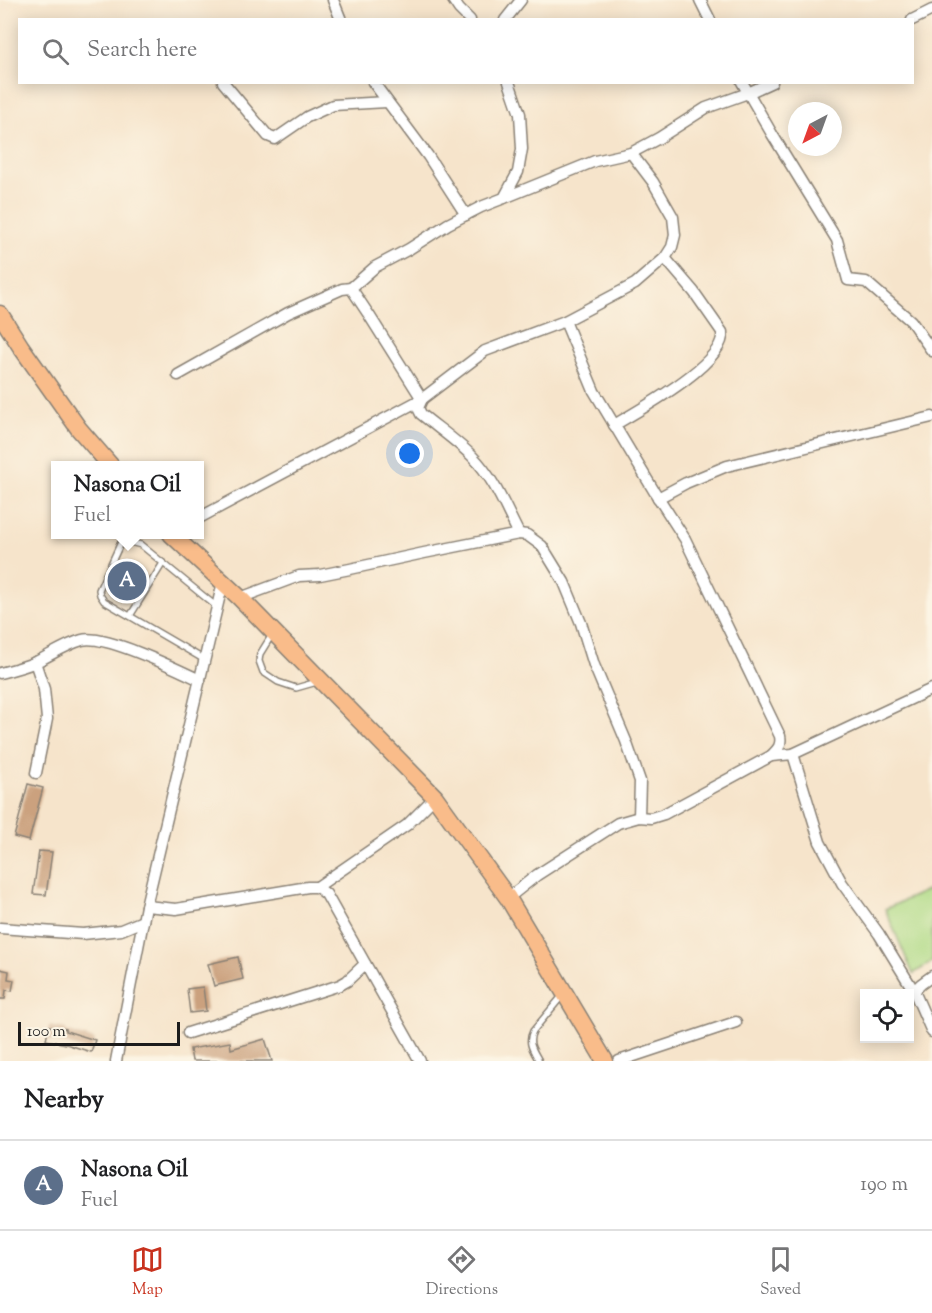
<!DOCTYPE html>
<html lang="en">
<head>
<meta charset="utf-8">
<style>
	body { margin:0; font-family:"Sorts Mill Goudy",serif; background:#f2f2f2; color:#202124 }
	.controls { position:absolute; right:18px; bottom:18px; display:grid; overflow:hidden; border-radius:0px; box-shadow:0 3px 15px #0003 }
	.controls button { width:54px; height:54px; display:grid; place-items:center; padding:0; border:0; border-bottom:2px solid #e0e0e0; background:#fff; color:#202124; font:30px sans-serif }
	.compass { position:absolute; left:788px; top:102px; width:54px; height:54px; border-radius:50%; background:#fff; box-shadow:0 3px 15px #0003; rotate:221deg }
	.scale { position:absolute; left:18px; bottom:15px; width:162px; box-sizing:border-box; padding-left:6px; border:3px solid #1c1c1c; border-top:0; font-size:16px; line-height:21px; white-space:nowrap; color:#1c1c1c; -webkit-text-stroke:4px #fcf5e5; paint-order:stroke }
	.you { position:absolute; left:410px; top:454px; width:21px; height:21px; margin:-15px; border:4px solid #fff; border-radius:50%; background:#1a73e8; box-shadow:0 0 0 9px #1a73e833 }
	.badge { display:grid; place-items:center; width:39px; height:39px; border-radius:50%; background:#c8321e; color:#fff; font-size:20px; font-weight:700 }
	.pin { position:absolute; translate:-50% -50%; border:3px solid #fff; box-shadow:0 2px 6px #0006 }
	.popup { position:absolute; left:51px; top:461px; width:153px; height:78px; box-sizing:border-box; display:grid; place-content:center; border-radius:0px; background:#fff; filter:drop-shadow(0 2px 4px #0005); font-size:20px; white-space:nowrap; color:#757577 }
	.popup b { font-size:22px; color:#202124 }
	.popup::after { content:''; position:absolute; left:50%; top:100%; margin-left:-12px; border:12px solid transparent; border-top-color:#fff }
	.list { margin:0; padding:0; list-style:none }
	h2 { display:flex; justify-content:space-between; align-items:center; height:78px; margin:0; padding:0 24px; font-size:26px }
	h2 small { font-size:20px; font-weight:400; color:#757577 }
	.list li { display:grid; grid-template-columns:39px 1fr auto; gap:18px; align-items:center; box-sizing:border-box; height:90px; padding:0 24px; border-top:2px solid #e0e0e0 }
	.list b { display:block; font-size:22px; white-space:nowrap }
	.list p { margin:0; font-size:20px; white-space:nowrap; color:#757577 }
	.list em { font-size:20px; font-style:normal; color:#757577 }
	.icon { flex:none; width:33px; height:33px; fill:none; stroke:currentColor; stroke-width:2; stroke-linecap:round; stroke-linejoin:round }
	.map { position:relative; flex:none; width:932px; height:1061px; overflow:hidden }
	.search { position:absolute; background:#fff; box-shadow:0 3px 15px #0003; left:18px; right:18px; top:18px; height:66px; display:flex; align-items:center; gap:15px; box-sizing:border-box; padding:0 21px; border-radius:0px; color:#757577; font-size:22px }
	.sheet { height:168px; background:#fff }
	nav { display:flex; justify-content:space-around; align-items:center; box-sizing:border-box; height:84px; border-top:2px solid #e0e0e0; background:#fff; font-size:16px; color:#757577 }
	nav a { display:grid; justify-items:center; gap:3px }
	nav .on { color:#c8321e }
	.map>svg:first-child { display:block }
	.green { fill:#afda85; stroke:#667b50; stroke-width:1.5 }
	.building { fill:#cba17e }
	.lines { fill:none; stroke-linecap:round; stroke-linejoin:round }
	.lane-casing { stroke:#898074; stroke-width:8 }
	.street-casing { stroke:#898074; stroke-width:13 }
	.primary-casing { stroke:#898074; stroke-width:19 }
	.lane { stroke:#fff; stroke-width:5 }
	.street { stroke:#fff; stroke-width:10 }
	.primary { stroke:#f9bc8a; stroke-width:16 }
</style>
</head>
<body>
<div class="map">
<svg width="932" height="1061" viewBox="0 0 932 1061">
	<rect width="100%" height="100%" fill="#fcf5e5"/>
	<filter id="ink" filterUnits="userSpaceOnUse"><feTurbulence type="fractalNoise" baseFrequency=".0167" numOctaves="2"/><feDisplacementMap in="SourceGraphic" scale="12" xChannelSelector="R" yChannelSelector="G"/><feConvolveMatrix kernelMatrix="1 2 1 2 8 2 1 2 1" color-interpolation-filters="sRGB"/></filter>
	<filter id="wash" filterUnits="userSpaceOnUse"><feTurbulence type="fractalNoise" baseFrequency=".008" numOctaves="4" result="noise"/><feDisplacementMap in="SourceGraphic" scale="24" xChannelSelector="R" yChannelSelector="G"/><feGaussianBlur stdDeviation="1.35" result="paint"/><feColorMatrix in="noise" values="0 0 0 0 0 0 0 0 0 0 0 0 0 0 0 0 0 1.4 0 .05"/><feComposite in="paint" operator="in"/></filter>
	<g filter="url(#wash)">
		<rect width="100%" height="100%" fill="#f6e4cb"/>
		<polygon class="green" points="932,888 932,962 913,974 885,909"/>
		<g id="blocks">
			<g class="building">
				<polygon points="28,784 43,788 29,841 14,837"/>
				<polygon points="39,851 52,852 46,895 33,894"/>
				<polygon points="238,957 243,979 214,986 208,964"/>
				<polygon points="0,969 9,971 8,979 14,980 12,991 6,990 5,999 0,999"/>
				<polygon points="203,987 206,1011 190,1013 187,989"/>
				<polygon points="49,1026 66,1029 66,1031 95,1040 91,1052 66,1044 46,1040"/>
				<polygon points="265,1039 272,1061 192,1061 190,1049 230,1042 231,1049"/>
			</g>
		</g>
	</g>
	<g filter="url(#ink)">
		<use href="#blocks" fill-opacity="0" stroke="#898074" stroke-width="1.5"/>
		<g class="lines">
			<defs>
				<g id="lane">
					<polyline points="124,534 122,540 141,545 217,607"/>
					<polyline points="122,540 99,590 100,595 104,601 205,660"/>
					<polyline points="130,616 163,563"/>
					<polyline points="273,633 260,654 259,661 263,672 278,682 296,688 317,682"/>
					<path d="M539 1061C533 1050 527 1043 533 1031L562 996"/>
				</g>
				<g id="street">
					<polyline points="333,0 341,20"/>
					<polyline points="453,0 459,9 470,20"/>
					<polyline points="700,0 710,20"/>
					<polyline points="505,20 521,0"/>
					<polyline points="912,20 932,10"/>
					<polyline points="223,82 268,136 275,139 307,117 333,105 387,102"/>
					<polyline points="373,82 428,156 466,215"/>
					<path d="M509 82 520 114 522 149 518 172 504 198 481 207 448 224 409 249 375 267 351 288 369 315 422 399 418 408 421 414C438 428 457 441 472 456 494 478 505 507 519 534"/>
					<polyline points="742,82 772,134 837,240 848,280 866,282 911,321 932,351"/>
					<polyline points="504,198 595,161 631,153 659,138 706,108 748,93 772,82"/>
					<polyline points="178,375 288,313 342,289 351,288"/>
					<path d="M614 425C638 411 727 362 722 332L694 292 665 258"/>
					<polyline points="658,498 686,483 727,466 932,417"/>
					<polyline points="199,518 422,399 485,351 565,321 635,284 665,258 672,247 675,235 673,217 653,182 631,153"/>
					<polyline points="240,598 299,576 320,575 350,569 424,553 519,534 527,535 542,546 564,582 581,623 594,665 626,741 640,781 639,817"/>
					<polyline points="35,662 44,689 47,719 36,773"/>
					<path d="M0 673C12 670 24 667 36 662 51 655 65 645 82 640 105 634 177 669 200 680"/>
					<polyline points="793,754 820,842 842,883 879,934 914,991"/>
					<polyline points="771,756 793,754 932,689"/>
					<polyline points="317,887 407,825 435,797"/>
					<path d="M508 898 537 875 618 823 639 817 651 818 664 814 771 756C777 750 782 746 780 736L685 539 654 491 594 391 565 321"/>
					<polyline points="146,906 176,909 308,887 317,887 326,894 420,1061"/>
					<polyline points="0,928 83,934 121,930 143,921"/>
					<polyline points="932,976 921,984 914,991 932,1032"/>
					<polyline points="188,1033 340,985 347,981 365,964"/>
					<polyline points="116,1061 146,906 223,582"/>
					<polyline points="619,1061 736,1022"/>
				</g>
				<g id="primary">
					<polyline points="0,314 21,347 79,429 111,466"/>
					<polyline points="171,534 240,598 435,797 508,898 605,1061"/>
				</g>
			</defs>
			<use href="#lane" class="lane-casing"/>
			<use href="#street" class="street-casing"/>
			<use href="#primary" class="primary-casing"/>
			<use href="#lane" class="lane"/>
			<use href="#street" class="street"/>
			<use href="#primary" class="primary"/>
		</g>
	</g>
</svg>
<div class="controls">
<button><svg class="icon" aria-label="locate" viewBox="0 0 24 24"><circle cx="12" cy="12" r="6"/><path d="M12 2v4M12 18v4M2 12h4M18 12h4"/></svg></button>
</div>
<svg class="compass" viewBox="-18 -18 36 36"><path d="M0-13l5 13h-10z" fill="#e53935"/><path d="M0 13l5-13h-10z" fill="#757577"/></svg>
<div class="scale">100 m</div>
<div class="you"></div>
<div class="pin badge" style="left:127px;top:581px;background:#5c6f8a">A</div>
<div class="popup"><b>Nasona Oil</b>Fuel</div>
<div class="search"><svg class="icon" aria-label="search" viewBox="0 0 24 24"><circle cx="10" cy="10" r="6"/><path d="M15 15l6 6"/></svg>Search here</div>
</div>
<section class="sheet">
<h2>Nearby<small></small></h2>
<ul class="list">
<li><span class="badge" style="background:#5c6f8a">A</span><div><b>Nasona Oil</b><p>Fuel</p></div><em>190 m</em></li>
</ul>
</section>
<nav>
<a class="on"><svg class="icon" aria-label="map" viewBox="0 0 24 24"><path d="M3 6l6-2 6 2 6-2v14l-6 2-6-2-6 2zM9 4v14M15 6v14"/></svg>Map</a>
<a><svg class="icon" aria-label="directions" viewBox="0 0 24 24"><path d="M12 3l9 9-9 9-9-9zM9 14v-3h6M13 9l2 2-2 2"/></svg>Directions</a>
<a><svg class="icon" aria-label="saved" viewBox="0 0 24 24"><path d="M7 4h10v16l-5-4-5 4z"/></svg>Saved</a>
</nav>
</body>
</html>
